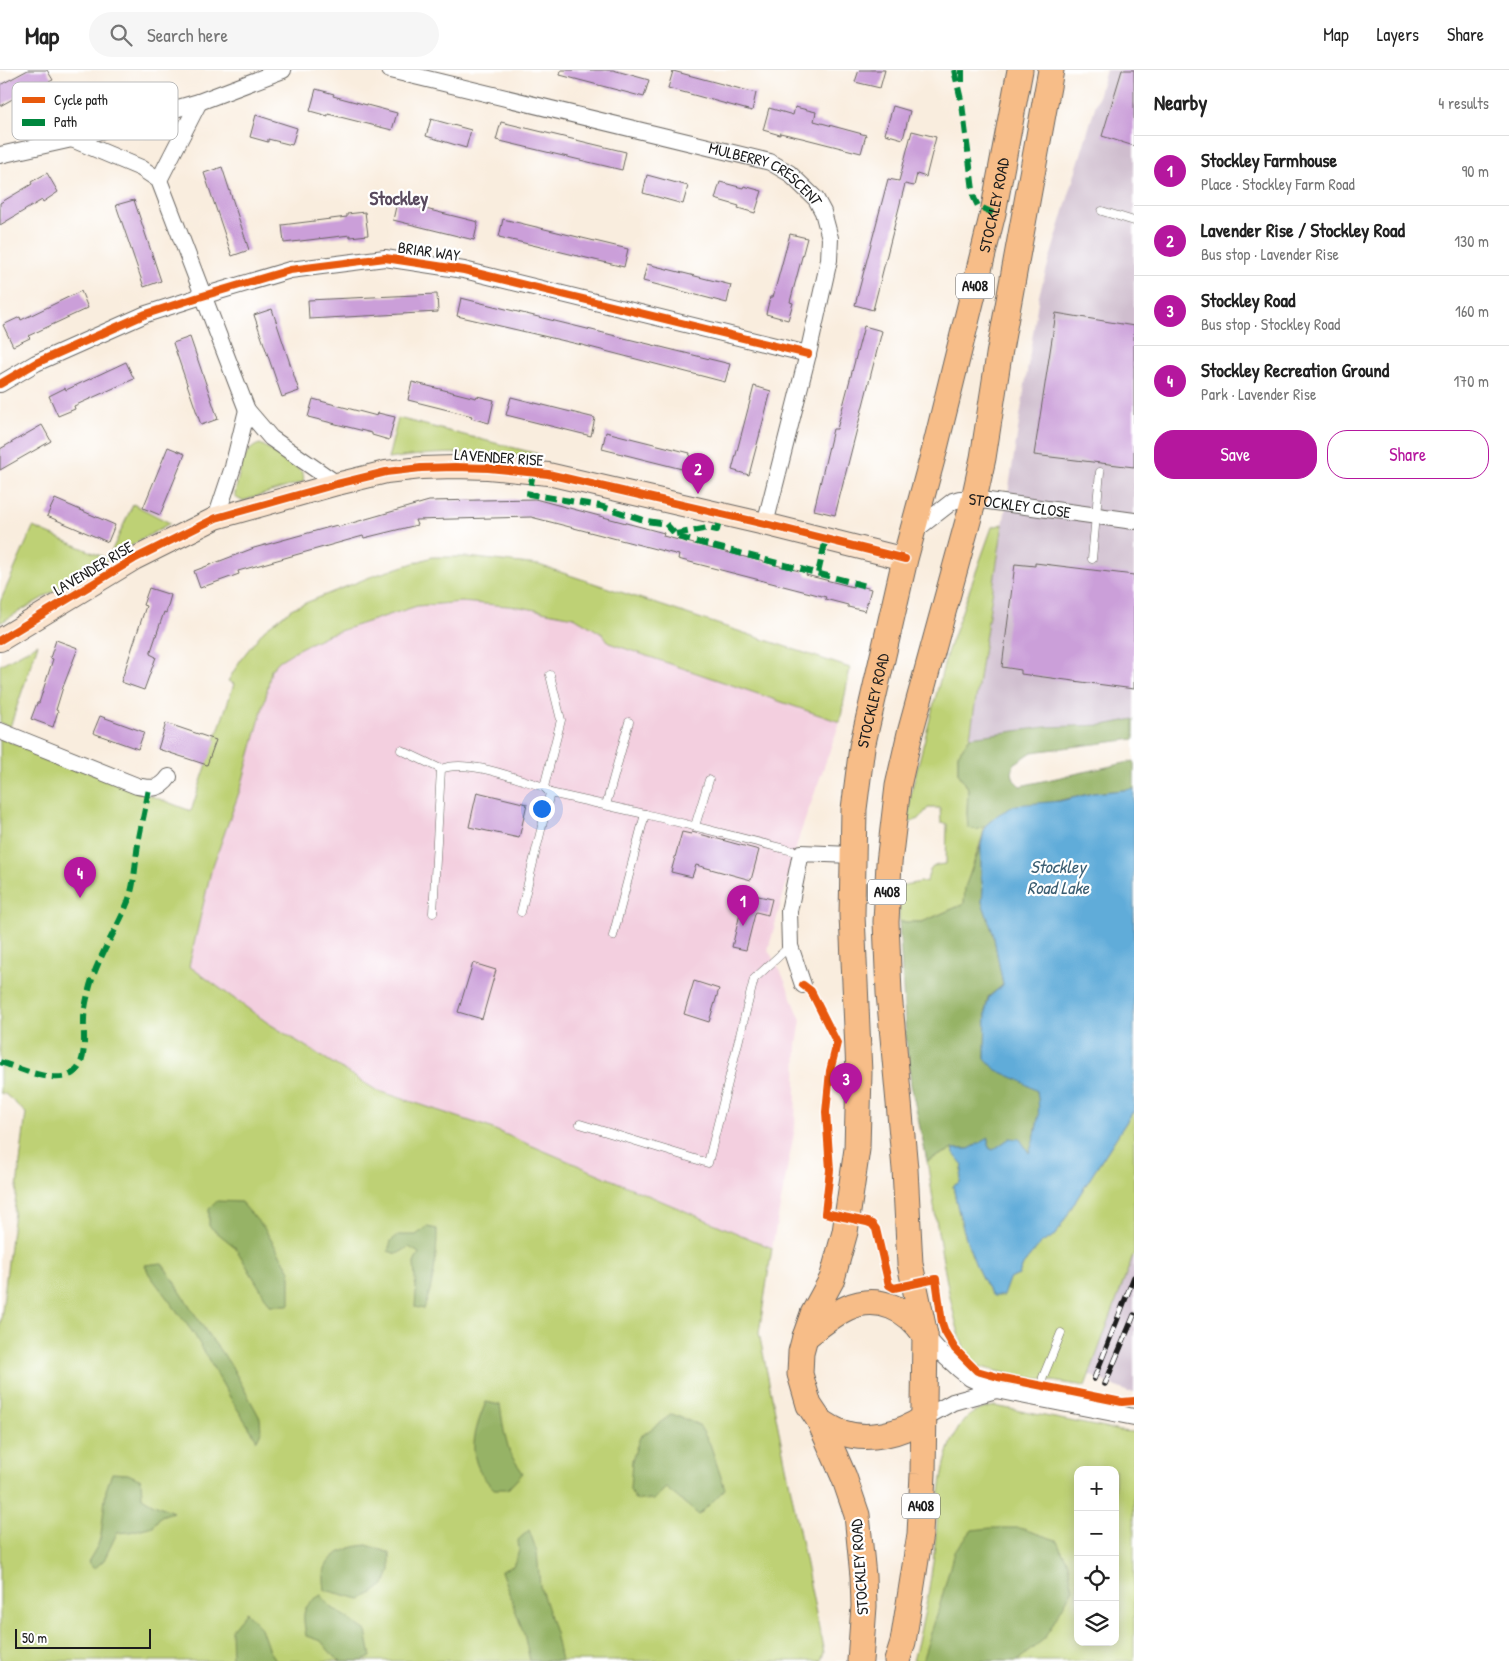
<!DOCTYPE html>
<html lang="en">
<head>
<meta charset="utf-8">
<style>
	body { margin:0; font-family:"Patrick Hand",sans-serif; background:#f6f6f6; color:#222 }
	.controls { position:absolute; right:15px; bottom:15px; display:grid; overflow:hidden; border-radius:10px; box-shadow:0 2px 12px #0003 }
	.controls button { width:45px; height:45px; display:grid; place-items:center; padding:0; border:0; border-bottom:1px solid #e0e0e0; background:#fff; color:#222; font:25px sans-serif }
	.scale { position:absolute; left:15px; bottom:12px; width:136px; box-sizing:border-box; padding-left:5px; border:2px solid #1c1c1c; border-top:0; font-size:14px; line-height:18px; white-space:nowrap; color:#1c1c1c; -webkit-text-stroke:4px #fff; paint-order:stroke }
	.you { position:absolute; left:541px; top:738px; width:18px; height:18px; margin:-12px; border:4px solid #fff; border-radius:50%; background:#1a73e8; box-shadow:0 0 0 8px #1a73e833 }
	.badge { display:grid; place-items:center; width:32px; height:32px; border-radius:50%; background:#b5179e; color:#fff; font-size:16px; font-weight:700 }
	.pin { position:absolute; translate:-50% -41px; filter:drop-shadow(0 1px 2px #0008) }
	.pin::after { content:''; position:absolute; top:26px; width:18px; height:15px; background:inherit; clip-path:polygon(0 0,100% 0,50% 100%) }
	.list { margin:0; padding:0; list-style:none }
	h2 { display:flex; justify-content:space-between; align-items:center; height:65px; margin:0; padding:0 20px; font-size:21px }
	h2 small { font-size:16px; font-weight:400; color:#767676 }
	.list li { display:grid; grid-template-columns:32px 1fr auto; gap:15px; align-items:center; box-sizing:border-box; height:70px; padding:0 20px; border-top:1px solid #e0e0e0 }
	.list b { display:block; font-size:19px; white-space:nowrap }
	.list p { margin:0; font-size:16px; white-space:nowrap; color:#767676 }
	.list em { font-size:16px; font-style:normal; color:#767676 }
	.actions { display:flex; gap:10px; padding:15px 20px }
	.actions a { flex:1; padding:11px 0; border:1px solid #b5179e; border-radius:20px; text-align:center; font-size:18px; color:#b5179e }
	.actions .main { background:#b5179e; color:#fff }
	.icon { flex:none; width:28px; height:28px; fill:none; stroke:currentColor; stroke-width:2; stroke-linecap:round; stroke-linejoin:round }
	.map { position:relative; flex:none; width:1134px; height:1591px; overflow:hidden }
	header { display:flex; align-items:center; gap:30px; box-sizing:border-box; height:70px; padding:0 25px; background:#fff; border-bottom:1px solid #e0e0e0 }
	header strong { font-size:24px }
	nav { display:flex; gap:28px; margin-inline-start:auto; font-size:18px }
	.search { width:350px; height:45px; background:#f6f6f6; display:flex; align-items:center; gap:12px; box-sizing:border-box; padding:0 18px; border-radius:28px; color:#767676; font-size:19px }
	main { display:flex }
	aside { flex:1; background:#fff }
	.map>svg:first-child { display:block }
	.built { fill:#f3cfdf }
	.industrial { fill:#cfbdce }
	.green { fill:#bed174; stroke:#6d7648; fill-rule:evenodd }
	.forest { fill:#96b366; stroke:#596841 }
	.water { fill:#61acd9; stroke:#3e647a }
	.building { fill:#cb9fd9 }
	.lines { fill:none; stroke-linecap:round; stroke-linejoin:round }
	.lane-casing { stroke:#696560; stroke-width:9 }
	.street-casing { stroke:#696560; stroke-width:18 }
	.secondary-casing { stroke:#696560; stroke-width:24 }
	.primary-casing { stroke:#696560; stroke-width:27 }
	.lane { stroke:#fff; stroke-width:8 }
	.street { stroke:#fff; stroke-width:16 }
	.secondary { stroke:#fce5cf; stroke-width:22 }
	.primary { stroke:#f7bd88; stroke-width:25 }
	.rail-casing { stroke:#1c1c1c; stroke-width:5.5 }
	.rail { stroke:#fff; stroke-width:4; stroke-dasharray:11; stroke-linecap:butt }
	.quiet { stroke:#00873e; stroke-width:6; stroke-dasharray:12 6; stroke-linecap:butt }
	.cycleway-casing { stroke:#fff; stroke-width:11 }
	.cycleway { stroke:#e8590c; stroke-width:8 }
	.labels { text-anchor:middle; stroke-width:4.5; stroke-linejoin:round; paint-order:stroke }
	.shield { fill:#fff; stroke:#606060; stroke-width:1 }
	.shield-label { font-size:15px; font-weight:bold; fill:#1c1c1c }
	.street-label { font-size:16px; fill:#1c1c1c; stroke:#fff }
	.water-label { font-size:18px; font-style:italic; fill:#3b5d71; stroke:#fff }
	.quarter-label { font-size:19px; font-weight:bold; fill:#594a5e; stroke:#fff }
	.key { fill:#fff; stroke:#bbb; stroke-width:1 }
	.key-label { font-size:14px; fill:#1c1c1c }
</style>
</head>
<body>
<header>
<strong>Map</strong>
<div class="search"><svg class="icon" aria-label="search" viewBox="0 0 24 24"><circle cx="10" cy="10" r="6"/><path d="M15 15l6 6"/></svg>Search here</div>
<nav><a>Map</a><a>Layers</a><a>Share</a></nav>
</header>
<main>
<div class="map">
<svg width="1134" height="1591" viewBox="0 0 1134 1591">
	<rect width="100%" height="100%" fill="#fff"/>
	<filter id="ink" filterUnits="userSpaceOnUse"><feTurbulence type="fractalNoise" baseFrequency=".02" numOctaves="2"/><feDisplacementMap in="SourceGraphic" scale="10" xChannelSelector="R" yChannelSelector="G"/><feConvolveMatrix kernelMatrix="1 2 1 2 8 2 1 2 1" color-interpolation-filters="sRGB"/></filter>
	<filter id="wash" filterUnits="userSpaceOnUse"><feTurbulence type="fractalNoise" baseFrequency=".0096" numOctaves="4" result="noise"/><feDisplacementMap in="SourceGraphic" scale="20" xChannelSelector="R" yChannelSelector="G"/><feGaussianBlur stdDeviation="1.12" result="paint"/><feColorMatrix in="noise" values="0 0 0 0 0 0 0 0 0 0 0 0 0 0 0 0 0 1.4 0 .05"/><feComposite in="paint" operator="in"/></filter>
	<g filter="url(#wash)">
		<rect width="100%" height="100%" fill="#f9edde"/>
		<polygon class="built" points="461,532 520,537 574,547 604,565 610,573 840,652 800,764 768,880 781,902 801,950 797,975 795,1058 772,1178 488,1057 376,1020 268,953 189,896 211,801 241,717 266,626 271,600 279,591 300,578 327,565 417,536"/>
		<g class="industrial">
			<polygon points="1106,0 1134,0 1134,654 1045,657 970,667 1039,225"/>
			<polygon points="1134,1183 1134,1322 1128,1322 1089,1305"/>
		</g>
		<g class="green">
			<path d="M398 348 538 384 534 387C484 382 437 381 388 389Z"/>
			<path d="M260 374C264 375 297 397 301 401 304 404 304 408 303 412L242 431 235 427V423C239 407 241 379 260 374Z"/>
			<polygon points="133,434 170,453 0,553 0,532 33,457 108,489"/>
			<path d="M1003 454 970 667 958 684V703L968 718 967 744 977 760 985 756C979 783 966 806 964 834L922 852H899V816L927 811C930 797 931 795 946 794L947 754 941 753 940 738H928L919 749 908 753 911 722 947 583 992 457Z"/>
			<polygon points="432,487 467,487 539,495 850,598 840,652 609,573 604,565 574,547 520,537 461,532 417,536 327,565 300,578 279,591 271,600 266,626 241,717 211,801 189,896 268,953 376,1020 488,1057 772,1178 759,1263 824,1583 821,1591 0,1591 0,1258 26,1043 5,1024 0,1023 0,668 191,741 234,614 228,611 241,589 264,560 293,538 370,507"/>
			<polygon points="38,574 10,657 0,653 0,595"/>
			<path d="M1134 1040V1183L1085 1316C1066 1313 984 1302 973 1293 952 1276 933 1125 927 1091L953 1079 963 1095 960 1112 953 1116C959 1148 973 1200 993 1226L1009 1209 1019 1205 1023 1195 1040 1174 1056 1165 1073 1135Z"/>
			<path d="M995 1336 1120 1361 1134 1362V1591H913C921 1560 928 1529 932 1498 939 1455 936 1393 960 1356 968 1343 980 1339 995 1336ZM1078 1400H1115V1572H1078Z"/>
		</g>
		<g class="forest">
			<polygon points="1134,649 1134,669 1032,682 1014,694 1012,703 1014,710 1020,716 1134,691 1134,719 1093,723 999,744 985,756 977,760 968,758 967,744 968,718 958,703 958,684 970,667 1045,657 1104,655"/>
			<polygon points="981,775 981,805 983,819 982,832 993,863 1003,915 988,927 986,938 985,988 1037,1021 1040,1037 1034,1071 1029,1083 1010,1068 993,1080 989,1078 989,1069 969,1079 953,1079 927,1091 911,1015 906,970 899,852 922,852 964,834 965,817"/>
			<polygon points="217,1131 241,1132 264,1158 290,1201 290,1235 270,1235 235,1177 209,1156 209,1139"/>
			<path d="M427 1157 437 1159C437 1187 434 1212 424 1239L415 1237 416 1223 414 1193 419 1183 409 1177 397 1184 388 1181 391 1171 398 1165H416Z"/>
			<polygon points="162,1193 207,1263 231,1295 260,1348 261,1362 257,1370 231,1329 194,1264 149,1204 145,1195"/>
			<path d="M486 1332 500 1335 504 1361 510 1384 523 1403 508 1419H494C465 1391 472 1366 486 1332Z"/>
			<polygon points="672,1344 699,1355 710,1374 725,1419 699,1445 666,1418 653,1430 635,1430 630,1419 632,1390 640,1367"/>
			<polygon points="112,1403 128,1404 141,1410 142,1427 152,1433 173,1442 161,1446 153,1456 130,1462 117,1463 104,1490 94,1499 88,1492 98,1475 101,1465 106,1420"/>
			<polygon points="991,1458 1020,1458 1056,1470 1068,1492 1073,1519 1044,1569 1017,1591 922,1591 939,1538 954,1482 972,1460"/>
			<polygon points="529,1460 537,1482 540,1516 555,1563 561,1591 530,1591 524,1564 501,1501 513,1496 519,1481 518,1470"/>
			<path d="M367 1475 390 1483V1501L385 1514 373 1523 360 1529 325 1520C324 1513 323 1503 326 1496 333 1482 353 1476 367 1475Z"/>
			<path d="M321 1525 331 1537 366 1561 371 1587 362 1591H341L334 1587 321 1571 306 1566C303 1544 300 1537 321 1525Z"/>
			<polygon points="246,1542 261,1558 269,1581 276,1591 232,1591 231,1560"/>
		</g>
		<path class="water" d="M1134 719V1040L1073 1135 1056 1165 1040 1174 1023 1195 1019 1205 1009 1209 1003 1226H993C973 1200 959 1148 953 1116L960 1112 963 1095 954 1084 953 1079H969L989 1068V1078L993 1080 1010 1068 1020 1069 1029 1083C1037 1063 1041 1042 1037 1021L1019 1010 996 1000 985 988 986 938 989 927 1003 915 993 863 982 832 983 819 981 805V775L985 756 999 744 1016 735 1060 731 1093 723Z"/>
		<g id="blocks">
			<g class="building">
				<polygon points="28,0 47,0 53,10 37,18 36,16 0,36 0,15"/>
				<polygon points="561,0 613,0 649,10 644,27 560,5"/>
				<polygon points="859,0 885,0 880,18 855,12"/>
				<polygon points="1122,0 1134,0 1134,76 1102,66"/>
				<polygon points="673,1 756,23 752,41 668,18"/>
				<polygon points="316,19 334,24 333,26 397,43 392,60 328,44 328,46 310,41"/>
				<polygon points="893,36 910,41 903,69 885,64"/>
				<polygon points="795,37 816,42 814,51 866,65 861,83 802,68 780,63 780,65 763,60 769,38 793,45"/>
				<polygon points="256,45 297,58 292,75 268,69 268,72 250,67"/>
				<polygon points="431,49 471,60 466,78 426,66"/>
				<polygon points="501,52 626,82 622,100 496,70"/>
				<polygon points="912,61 936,67 926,107 917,104 914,116 905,114 873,240 855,235 888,109 899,111"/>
				<polygon points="222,97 249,180 232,186 204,103"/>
				<polygon points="47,103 58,122 43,132 42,130 0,155 0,133 32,114 31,112"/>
				<polygon points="647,105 688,116 683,134 643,123"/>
				<polygon points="720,112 743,118 744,116 762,121 755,143 738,138 739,136 715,129"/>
				<polygon points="134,130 161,211 144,217 116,135"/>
				<polygon points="397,132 478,152 474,170 393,150"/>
				<polygon points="365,142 368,165 350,167 350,165 284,173 282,155 347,147 347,144"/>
				<polygon points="503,149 628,179 624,197 499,167"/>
				<polygon points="790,164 807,168 790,232 793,233 788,250 766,244 770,227 773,227"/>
				<polygon points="647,194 731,215 727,233 643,211"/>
				<polygon points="81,221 88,238 28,266 30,268 13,276 3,255 20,247 21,250"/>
				<polygon points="437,224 438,242 309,249 308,230"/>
				<polygon points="461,228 730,294 725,312 582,275 457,246"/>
				<polygon points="272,239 299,321 282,327 254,245"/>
				<polygon points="1056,243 1134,256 1134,397 1034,385"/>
				<polygon points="864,256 882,261 835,445 814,440 833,359 837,359"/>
				<polygon points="190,267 218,349 201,355 173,273"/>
				<polygon points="126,292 134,309 74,336 75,339 58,346 49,326 65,318 66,320"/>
				<polygon points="412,312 476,328 477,326 494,330 489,353 471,348 472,346 408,330"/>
				<polygon points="754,316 771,321 749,405 732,400"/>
				<polygon points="511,327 595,348 591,366 506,345"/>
				<polygon points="313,329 377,346 378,343 395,347 389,370 372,365 372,363 308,347"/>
				<polygon points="42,355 51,371 0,400 0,379"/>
				<polygon points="606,362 690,383 686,400 602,379"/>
				<polygon points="168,377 185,384 160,445 143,438"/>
				<polygon points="55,429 115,455 108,472 47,446"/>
				<polygon points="535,429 664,463 663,466 807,503 806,505 853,517 854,514 871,519 865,541 848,537 848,535 825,529 826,527 678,489 679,485 531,447 415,450 417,455 364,468 363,466 238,501 239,504 200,518 194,501 254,478 337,455 338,457 429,431"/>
				<polygon points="1035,493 1134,505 1134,619 1021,604 1021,600 1002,597 1015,494 1035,496"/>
				<polygon points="149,518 171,525 166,543 164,542 150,584 156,587 144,620 121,612 146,536 143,535"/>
				<polygon points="56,570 78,578 63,617 56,640 58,641 53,657 31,649 37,633 39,633 53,589 50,588"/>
				<polygon points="100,646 144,662 138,679 93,663"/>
				<polygon points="166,653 216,670 207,695 158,679"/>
				<polygon points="477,722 527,734 519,768 469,757"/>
				<polygon points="682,762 691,764 692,762 759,780 751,810 696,795 692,807 671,802"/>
				<polygon points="745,823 772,829 768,845 756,842 755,844 746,880 732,877"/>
				<polygon points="473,893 496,900 482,949 458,942"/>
				<polygon points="694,911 719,919 709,952 684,944"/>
			</g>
		</g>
	</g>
	<g filter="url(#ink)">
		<use href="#blocks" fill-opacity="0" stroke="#696560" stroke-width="1"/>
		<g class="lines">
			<defs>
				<g id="lane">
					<polyline points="1102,141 1134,151"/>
					<polyline points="1092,489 1100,402"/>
					<polyline points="401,680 441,699"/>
					<polyline points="544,717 561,650 550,605"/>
					<polyline points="606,735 629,652"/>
					<polyline points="695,756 709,710"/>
					<polyline points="521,842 550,723 645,744"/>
					<path d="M433 843 441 699C467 688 517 709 544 717L550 723"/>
					<polyline points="613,866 645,744 801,783"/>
					<polyline points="580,1054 708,1093 754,909 790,876"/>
					<polyline points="1039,1328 1043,1307 1061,1263"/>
				</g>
				<g id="street">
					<path id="s1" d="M390 0 770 92 789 103 816 129 823 142 830 168 829 190 808 284 765 454"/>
					<polyline points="72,69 141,98 159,110 247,340 271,368 337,414"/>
					<polyline points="0,85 72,69 199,32 283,0"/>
					<polyline points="159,110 199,32"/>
					<polyline points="0,314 36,293 146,244 196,228 290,200 385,188 464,200 808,284"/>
					<polyline points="216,448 233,397 247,340"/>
					<path id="s2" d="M913 462 953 431 960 429H974L1134 451"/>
					<path d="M0 661 137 716C151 719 160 720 169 707"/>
					<polyline points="803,915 790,876 789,841 801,783 852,785"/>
					<polyline points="925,1265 939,1281 960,1300 970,1308 996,1320 1134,1347"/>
					<polyline points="924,1348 953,1332 996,1320"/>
				</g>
				<polyline id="secondary" points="0,570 134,489 216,448 337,414 386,402 421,398 455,397 488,398 548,404 765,454 905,489"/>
				<g id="primary">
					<path d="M805 1267C818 1257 832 1245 847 1238 878 1224 908 1239 925 1265"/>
					<path d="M819 1350C825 1354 832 1359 840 1362 867 1372 901 1364 924 1348"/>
					<path id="s3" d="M860 1591 864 1536 863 1506 857 1445 844 1407 819 1350 809 1335 800 1304 801 1282 805 1267 813 1244 832 1209 845 1162 857 1079 859 1003 852 845 854 739 862 677 905 489 934 382 993 143 1020 0"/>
					<polyline points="897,1591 903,1572 920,1464 923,1404 925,1265 910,1194 905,1099 889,923 886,852 889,793 898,716 910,663 974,429 983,388 999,285 1051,0"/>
				</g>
			</defs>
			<use href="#lane" class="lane-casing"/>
			<use href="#street" class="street-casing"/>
			<use href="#secondary" class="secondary-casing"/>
			<use href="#primary" class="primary-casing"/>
			<use href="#lane" class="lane"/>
			<use href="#street" class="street"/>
			<use href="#secondary" class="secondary"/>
			<use href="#primary" class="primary"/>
			<defs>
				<g id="rail">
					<polyline points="1094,1309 1134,1207"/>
					<polyline points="1105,1314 1134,1245"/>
				</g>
			</defs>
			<use href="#rail" class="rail-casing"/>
			<use href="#rail" class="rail"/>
			<g class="quiet">
				<polyline points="954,0 962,34 974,128 978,136 993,143"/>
				<polyline points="962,0 962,17"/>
				<polyline points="533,403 529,424 600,436 647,451 666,454 678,467 866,516"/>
				<polyline points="676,464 708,458 717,460 721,444"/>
				<polyline points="818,503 826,469"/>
				<path d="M0 992C19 998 55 1015 73 1003 88 993 83 966 84 950 84 941 86 932 88 924 95 891 115 864 127 834 135 815 135 794 138 774 141 755 146 737 149 718"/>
			</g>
			<defs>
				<g id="cycleway">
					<polyline points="0,314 36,293 146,244 196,228 290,200 385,188 464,200 808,284"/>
					<polyline points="0,570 134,489 216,448 337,414 386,402 421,398 455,397 488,398 548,404 765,454 905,489"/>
					<polyline points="803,915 811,921 837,973 830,1001 826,1042 830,1100 825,1143 867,1152 872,1154 876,1159 889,1215 894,1218 936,1209 942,1253 945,1262 955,1279 977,1301 998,1307 1122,1332 1134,1331"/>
				</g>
			</defs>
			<use href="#cycleway" class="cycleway-casing"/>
			<use href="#cycleway" class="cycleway"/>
		</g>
	</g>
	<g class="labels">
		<g class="shield">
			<rect x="956" y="203.5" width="38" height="25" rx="4"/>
			<rect x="868" y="809.5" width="38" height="25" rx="4"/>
			<rect x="902" y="1423.5" width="38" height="25" rx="4"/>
		</g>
		<g class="shield-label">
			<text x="975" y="221">A408</text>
			<text x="887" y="827">A408</text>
			<text x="921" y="1441">A408</text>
		</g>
		<g class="street-label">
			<text dy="6" stroke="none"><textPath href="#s1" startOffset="392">MULBERRY CRESCENT</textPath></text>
			<text dy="6" stroke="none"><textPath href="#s3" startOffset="1494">STOCKLEY ROAD</textPath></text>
			<text transform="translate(429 181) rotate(8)" y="6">BRIAR WAY</text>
			<text transform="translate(499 387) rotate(4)" y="6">LAVENDER RISE</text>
			<text dy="6" stroke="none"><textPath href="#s2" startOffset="118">STOCKLEY CLOSE</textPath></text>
			<text transform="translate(93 498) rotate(-31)" y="6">LAVENDER RISE</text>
			<text dy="6" stroke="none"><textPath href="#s3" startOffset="984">STOCKLEY ROAD</textPath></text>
			<text transform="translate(859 1497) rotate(-94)" y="6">STOCKLEY ROAD</text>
		</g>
		<g class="water-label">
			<text x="1058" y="803">Stockley<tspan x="1058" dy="21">Road Lake</tspan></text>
		</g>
		<g class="quarter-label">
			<text x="399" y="135">Stockley</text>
		</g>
	</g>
	<rect x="12" y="12" width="166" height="58" rx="8" class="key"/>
	<rect x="22" y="27" width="23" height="6" fill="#e8590c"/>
	<rect x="22" y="49" width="23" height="7" fill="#00873e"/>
	<g class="key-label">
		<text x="54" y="35">Cycle path</text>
		<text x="54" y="57">Path</text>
	</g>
</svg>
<div class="controls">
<button>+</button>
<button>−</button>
<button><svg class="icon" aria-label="locate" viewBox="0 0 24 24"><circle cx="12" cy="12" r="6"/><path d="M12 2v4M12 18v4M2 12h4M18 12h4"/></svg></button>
<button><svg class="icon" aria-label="layers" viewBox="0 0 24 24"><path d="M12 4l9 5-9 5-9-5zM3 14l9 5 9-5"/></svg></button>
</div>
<div class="scale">50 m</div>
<div class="you"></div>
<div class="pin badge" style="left:743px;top:856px">1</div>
<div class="pin badge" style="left:698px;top:424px">2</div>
<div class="pin badge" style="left:846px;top:1034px">3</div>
<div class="pin badge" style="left:80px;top:828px">4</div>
</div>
<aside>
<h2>Nearby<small>4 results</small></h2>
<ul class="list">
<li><span class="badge">1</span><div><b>Stockley Farmhouse</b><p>Place · Stockley Farm Road</p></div><em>90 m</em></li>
<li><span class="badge">2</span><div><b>Lavender Rise / Stockley Road</b><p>Bus stop · Lavender Rise</p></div><em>130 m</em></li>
<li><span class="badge">3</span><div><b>Stockley Road</b><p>Bus stop · Stockley Road</p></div><em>160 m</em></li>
<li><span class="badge">4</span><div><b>Stockley Recreation Ground</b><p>Park · Lavender Rise</p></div><em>170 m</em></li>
</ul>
<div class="actions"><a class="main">Save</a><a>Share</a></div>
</aside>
</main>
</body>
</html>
